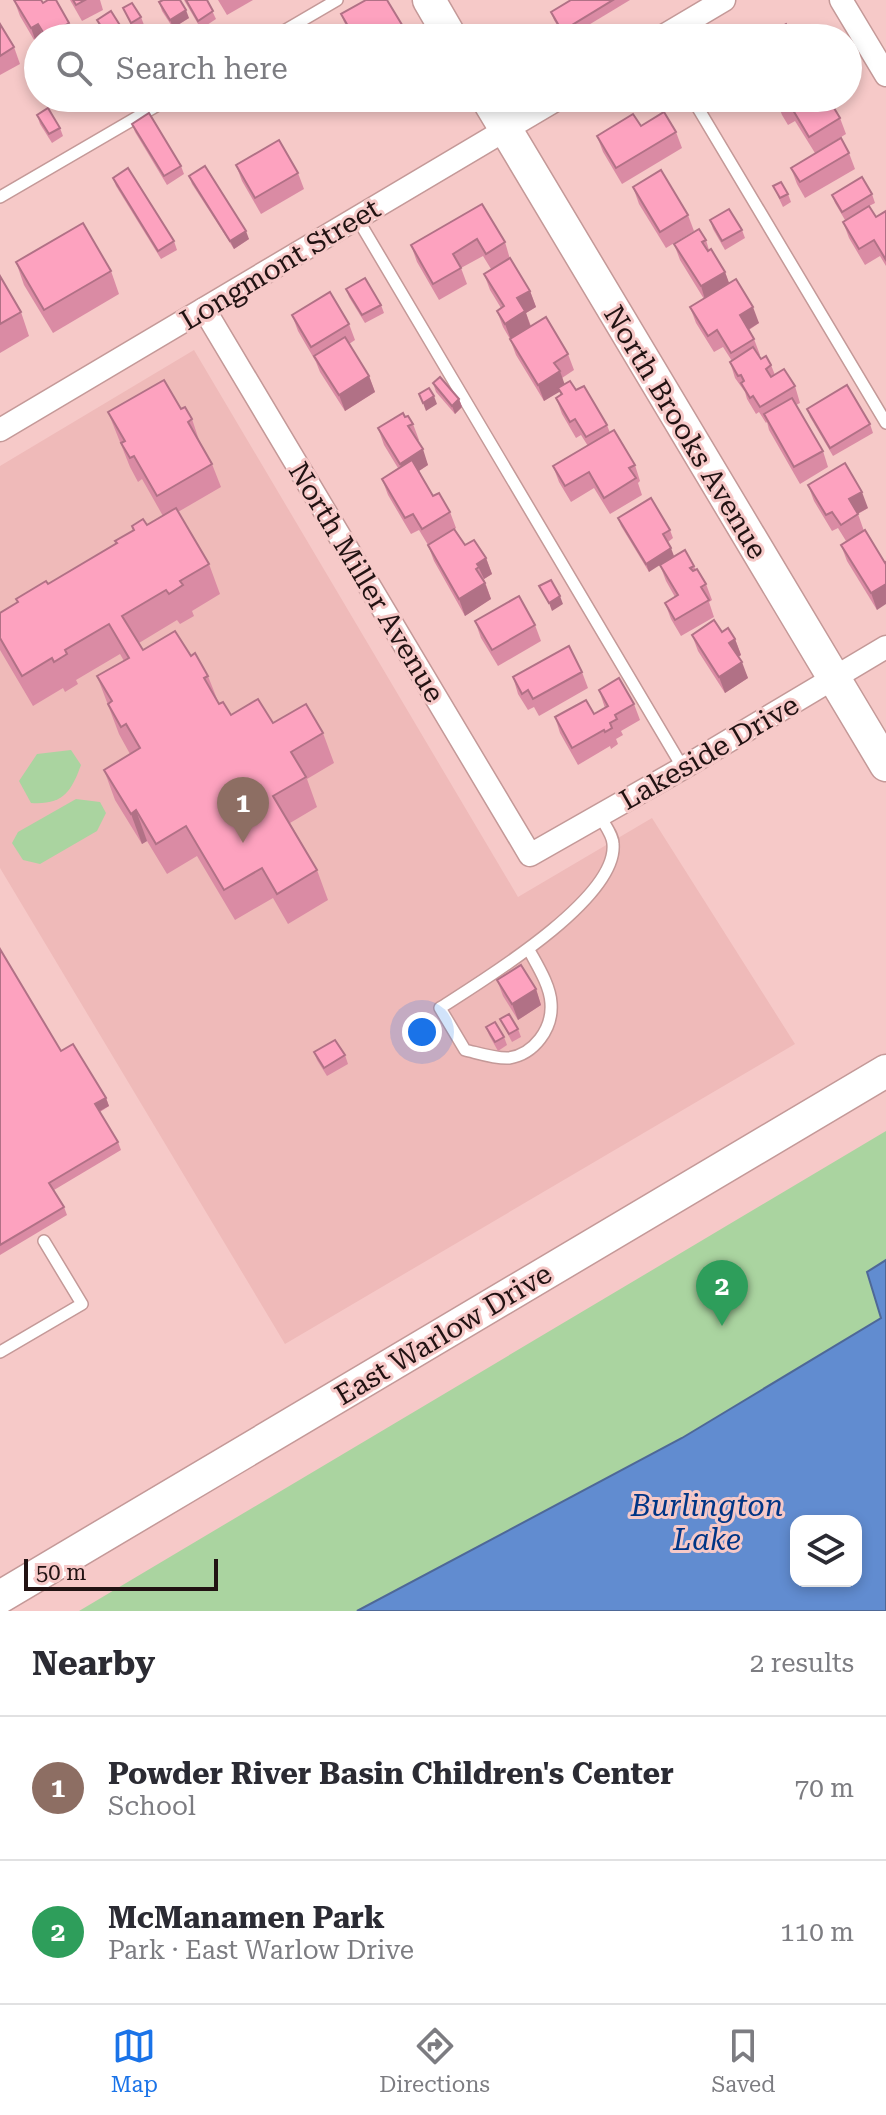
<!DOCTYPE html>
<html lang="en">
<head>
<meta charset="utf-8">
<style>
	body { margin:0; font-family:"Roboto Serif",serif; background:#f7f7f7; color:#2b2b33 }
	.controls { position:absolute; right:24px; bottom:24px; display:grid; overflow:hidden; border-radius:16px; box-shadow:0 4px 12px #0003 }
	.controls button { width:72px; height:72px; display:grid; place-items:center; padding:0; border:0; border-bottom:2px solid #e1e1e2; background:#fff; color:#2b2b33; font:40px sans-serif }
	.scale { position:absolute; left:24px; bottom:20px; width:194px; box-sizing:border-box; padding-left:8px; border:4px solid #221313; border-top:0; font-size:22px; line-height:28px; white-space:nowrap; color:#221313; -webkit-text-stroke:6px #f6c9c8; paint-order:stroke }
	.you { position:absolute; left:422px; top:1032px; width:28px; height:28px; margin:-20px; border:6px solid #fff; border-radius:50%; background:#1a73e8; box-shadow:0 0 0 12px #1a73e833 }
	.badge { display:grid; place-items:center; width:52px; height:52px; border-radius:50%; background:#1a73e8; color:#fff; font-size:26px; font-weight:700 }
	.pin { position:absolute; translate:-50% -66px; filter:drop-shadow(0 2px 4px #0008) }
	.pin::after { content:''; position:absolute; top:42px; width:28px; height:24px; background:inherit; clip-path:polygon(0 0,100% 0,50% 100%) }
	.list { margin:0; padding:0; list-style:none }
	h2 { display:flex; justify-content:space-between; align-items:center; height:104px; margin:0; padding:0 32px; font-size:34px }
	h2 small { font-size:26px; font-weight:400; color:#7c7c81 }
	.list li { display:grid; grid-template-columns:52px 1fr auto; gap:24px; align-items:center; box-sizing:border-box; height:144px; padding:0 32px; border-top:2px solid #e1e1e2 }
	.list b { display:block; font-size:30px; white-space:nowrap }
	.list p { margin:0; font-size:26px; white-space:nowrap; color:#7c7c81 }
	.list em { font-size:26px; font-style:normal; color:#7c7c81 }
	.icon { flex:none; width:44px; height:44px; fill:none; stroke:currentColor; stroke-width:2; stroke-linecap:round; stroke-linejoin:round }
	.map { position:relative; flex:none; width:886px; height:1611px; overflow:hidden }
	.search { position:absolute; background:#fff; box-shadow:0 4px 12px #0003; left:24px; right:24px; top:24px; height:88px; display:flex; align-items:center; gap:20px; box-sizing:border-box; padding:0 28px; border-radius:44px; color:#7c7c81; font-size:30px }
	.sheet { height:392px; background:#fff }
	nav { display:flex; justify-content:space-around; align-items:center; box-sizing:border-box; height:112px; border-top:2px solid #e1e1e2; background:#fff; font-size:22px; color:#7c7c81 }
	nav a { display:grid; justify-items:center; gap:4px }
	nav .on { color:#1a73e8 }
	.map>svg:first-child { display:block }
	.built { fill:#efbab9 }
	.green { fill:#aad4a0; fill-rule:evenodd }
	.water { fill:#618cd0; stroke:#4e6897; stroke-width:2; fill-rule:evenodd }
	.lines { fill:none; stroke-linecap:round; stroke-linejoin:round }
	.lane-casing { stroke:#c49998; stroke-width:14 }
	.street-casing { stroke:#c49998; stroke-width:25 }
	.secondary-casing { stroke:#c49998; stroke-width:35 }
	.lane { stroke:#fff; stroke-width:11 }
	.street { stroke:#fff; stroke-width:22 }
	.secondary { stroke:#fff; stroke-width:32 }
	.wall { fill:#da8ba4 }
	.shaded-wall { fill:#b17186 }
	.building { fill:#fda2bf; stroke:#b17186; stroke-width:2 }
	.labels { text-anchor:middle; stroke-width:6; stroke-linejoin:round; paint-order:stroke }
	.street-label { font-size:28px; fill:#221313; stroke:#f6c9c8 }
	.water-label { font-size:30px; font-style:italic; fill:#003585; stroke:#f6c9c8 }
</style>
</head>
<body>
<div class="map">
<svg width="886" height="1611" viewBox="0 0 886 1611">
	<rect width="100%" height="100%" fill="#f6c9c8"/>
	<polygon class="built" points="194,350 518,897 652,818 795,1044 285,1344 0,868 0,466"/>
	<g class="green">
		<path d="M71 750 81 765C71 792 63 805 31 803L19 781 37 754Z"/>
		<polygon points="76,799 100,802 106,813 97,831 40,864 23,860 12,843 18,832"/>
		<path d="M886 1131V1611H79ZM796 1521H856V1581H796Z"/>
	</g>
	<path class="water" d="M886 1260V1611H357L682 1438 881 1318 867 1272ZM796 1521H856V1581H796Z"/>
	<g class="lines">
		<defs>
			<g id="lane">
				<polyline points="272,38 337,0"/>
				<polyline points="692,98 886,423"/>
				<polyline points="0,197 170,98"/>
				<polyline points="357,218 683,768"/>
				<path d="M529 950C537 965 550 985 551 1003 553 1029 534 1054 509 1058 496 1059 478 1053 465 1050L440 1008C482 981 618 899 613 844 613 835 604 824 600 816"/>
				<polyline points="0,1352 82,1304 44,1241"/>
			</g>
			<g id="street">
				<polyline points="841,0 886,75"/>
				<polyline points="660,38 724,0"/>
				<polyline points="204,309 530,855 683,768 886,647"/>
				<polyline points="0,430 559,98"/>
			</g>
			<g id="secondary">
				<polyline points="429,0 451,38"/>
				<polyline points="487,98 886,765"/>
				<polyline points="0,1597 886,1071"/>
			</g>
		</defs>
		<use href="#lane" class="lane-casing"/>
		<use href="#street" class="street-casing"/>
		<use href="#secondary" class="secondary-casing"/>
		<use href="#lane" class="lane"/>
		<use href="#street" class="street"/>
		<use href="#secondary" class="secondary"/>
	</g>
	<g class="wall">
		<polygon points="14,0 43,3 69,23 75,38 38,38 37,45 20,16"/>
		<polygon points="70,0 100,0 103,10 82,21"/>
		<polygon points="184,0 207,0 216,19 201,29"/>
		<polygon points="218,0 253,0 227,15"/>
		<polygon points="571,0 630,0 567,38 565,38 554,20 551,12"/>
		<polygon points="159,2 189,18 173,28 162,11"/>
		<polygon points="123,8 141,17 144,25 134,31"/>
		<polygon points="341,14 410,38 354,38 344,22"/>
		<polygon points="97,20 128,38 104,38"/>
		<polygon points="0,24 14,47 20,64 0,75"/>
		<polygon points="339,98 375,98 366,103 364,99 346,110"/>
		<polygon points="406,98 416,98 408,102"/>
		<polygon points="756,98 773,98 760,105"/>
		<polygon points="776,99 840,118 846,134 815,153 795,121 788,125 782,115"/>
		<polygon points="37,115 60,128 63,136 52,143 40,124"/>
		<polygon points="132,124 181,166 184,174 167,185 135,132"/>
		<polygon points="641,126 676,132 682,148 622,184 603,152 597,136"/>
		<polygon points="849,153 855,169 805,198 797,184 791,168"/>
		<polygon points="236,165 298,173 304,189 261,214 242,181"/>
		<polygon points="189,176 249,239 234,249 192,184"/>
		<polygon points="113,178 174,241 177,250 161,259 116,186"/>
		<polygon points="773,186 788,194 791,202 783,207"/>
		<polygon points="633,187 688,215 694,231 666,248 639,204"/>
		<polygon points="872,194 875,203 869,206 876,217 886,211 886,266 880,256 865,265 849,238 843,222 845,220 835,203 832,195"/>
		<polygon points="482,204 505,242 510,259 530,291 536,307 526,313 531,326 568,354 574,370 562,378 564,384 576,390 607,425 610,433 635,465 640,481 638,483 642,495 610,514 594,488 571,502 559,482 553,466 588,446 581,435 576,438 562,414 556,398 561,395 559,391 544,401 516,355 510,339 503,327 497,311 501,308 490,290 484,274 491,269 483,256 461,268 467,284 439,300 417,262 411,245"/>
		<polygon points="710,220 742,230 745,238 725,250 713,229"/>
		<polygon points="706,240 709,250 725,272 729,284 759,323 749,330 754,339 760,355 759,356 761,359 771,365 775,375 795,386 800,403 796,405 823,451 828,467 800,484 769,430 767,422 766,423 759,412 756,414 747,399 745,392 735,378 730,362 732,361 723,347 714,352 696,323 690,307 704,299 680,260 674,244"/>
		<polygon points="16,262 111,271 119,294 53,333 24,285"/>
		<polygon points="0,276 21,312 29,336 0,353"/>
		<polygon points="346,289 381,305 384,313 365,323 349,297"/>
		<polygon points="292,315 349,324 355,340 349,344 369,376 375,392 345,411 320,372 316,362 298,331"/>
		<polygon points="433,383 459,399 462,407 455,414 436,392"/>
		<polygon points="181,409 192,419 200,443 212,464 221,487 178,512 209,564 220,594 192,611 194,616 180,624 177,620 139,643 143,650 191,656 208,676 219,704 231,715 323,733 334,763 307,779 317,807 290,823 317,870 328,900 288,924 273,898 235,920 197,856 167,874 147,841 142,844 115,800 104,770 130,754 119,734 97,676 124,661 120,654 76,680 78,684 65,692 63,688 33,706 0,650 0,613 116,544 133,530 132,526 147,525 163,516 142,479 138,482 130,467 108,412"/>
		<polygon points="807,409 870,424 873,433 833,456 810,417"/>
		<polygon points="405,417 413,424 419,440 418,441 428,465 419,471 433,496 450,512 456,528 455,529 465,545 486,558 492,574 484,579 491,599 465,616 434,561 428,545 446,534 428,545 419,530 411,534 388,495 382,479 398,468 384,445 378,428"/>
		<polygon points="808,485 868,508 858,514 864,531 846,541 838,528 832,531 814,501"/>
		<polygon points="618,518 670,530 673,538 668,542 649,572 621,526"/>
		<polygon points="841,545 885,563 877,610 847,561"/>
		<polygon points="660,565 694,566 696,570 706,584 712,600 709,602 714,617 681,636 671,619 665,603 675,597 666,581"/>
		<polygon points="475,621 535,625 541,641 498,666 481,638"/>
		<polygon points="722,632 735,639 741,655 738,657 748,678 725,693 698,651 692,635"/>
		<polygon points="582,672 588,688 539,716 534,707 528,710 518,694 513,677"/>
		<polygon points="599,690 634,704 640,720 621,731 623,735 616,739 618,744 611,749 610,746 578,765 560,733 555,717 594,714 605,708"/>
		<polygon points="0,949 61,1051 106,1098 109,1106 100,1112 118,1142 121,1150 54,1190 64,1207 67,1215 0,1255"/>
		<polygon points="497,980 536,989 541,1005 518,1020 503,996"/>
		<polygon points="500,1019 518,1029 521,1037 512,1042"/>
		<polygon points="486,1027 504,1037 507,1045 498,1051 489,1035"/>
		<polygon points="314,1052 345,1055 348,1064 327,1076 317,1060"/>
	</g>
	<g class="shaded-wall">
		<polygon points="186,10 189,18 173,28 170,20"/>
		<polygon points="38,24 44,38 38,38 37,45 31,28"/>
		<polygon points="246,231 249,239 234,249 230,241"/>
		<polygon points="725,272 731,288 706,303 701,286"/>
		<polygon points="530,291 536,307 526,313 531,328 511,340 505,324 517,298"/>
		<polygon points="753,307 759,323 746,331 740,315"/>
		<polygon points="560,371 566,388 544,401 538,385"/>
		<polygon points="369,376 375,392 345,411 339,395"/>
		<polygon points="434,396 437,404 426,411 423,403"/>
		<polygon points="459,399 462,407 455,414 452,406"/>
		<polygon points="423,449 428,465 405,480 400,464"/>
		<polygon points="862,492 868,508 855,515 849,499"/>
		<polygon points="671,548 674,556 649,572 646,564"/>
		<polygon points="486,558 492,574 484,579 477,564"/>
		<polygon points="485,583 491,599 465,616 459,599"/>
		<polygon points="886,584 886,604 877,610 871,593"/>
		<polygon points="560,596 563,604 552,611 549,603"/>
		<polygon points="735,639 741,655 735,659 729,643"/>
		<polygon points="742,662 748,678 725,693 719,677"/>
		<polygon points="136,810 147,841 142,844 131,814"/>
		<polygon points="536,989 541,1005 518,1020 512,1004"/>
		<polygon points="106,1098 109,1106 98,1112 95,1104"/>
	</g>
	<g class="building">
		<polygon points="14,0 41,0 43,3 48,0 56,0 69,23 46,37 38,24 31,28"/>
		<polygon points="73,0 85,0 76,5"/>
		<polygon points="163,0 180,0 186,10 170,20 159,2"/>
		<polygon points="186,0 207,0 213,11 198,21"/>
		<polygon points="366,0 387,0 410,38 355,38 341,14"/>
		<polygon points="571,0 613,0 562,31 551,12"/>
		<polygon points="132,3 141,17 131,23 123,8"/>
		<polygon points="111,11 128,38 109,38 97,20"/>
		<polygon points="0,24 14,47 0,56"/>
		<polygon points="786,24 794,38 761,38"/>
		<polygon points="778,98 828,98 840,118 809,137 790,105 782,109 776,99"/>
		<polygon points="48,108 60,128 49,134 37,115"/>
		<polygon points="664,112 676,132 616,168 597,136 633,114 641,126"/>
		<polygon points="149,113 181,166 164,176 132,124"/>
		<polygon points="841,138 849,153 800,182 791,168"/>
		<polygon points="279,140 298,173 255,198 236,165"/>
		<polygon points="205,166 246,231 230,241 189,176"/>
		<polygon points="128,168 174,241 158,251 113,178"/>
		<polygon points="661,170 688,215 660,232 633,187"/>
		<polygon points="862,177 872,194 842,212 832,195"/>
		<polygon points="781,182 788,194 780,198 773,186"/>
		<polygon points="482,204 505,242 486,254 477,239 453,254 461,268 433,284 411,245"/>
		<polygon points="869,206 876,217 886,211 886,260 874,240 859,249 843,222"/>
		<polygon points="729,209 742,230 722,241 710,220"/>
		<polygon points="83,223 111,271 44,310 16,262"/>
		<polygon points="699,229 706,240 702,242 708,251 711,249 725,272 701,286 674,244"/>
		<polygon points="510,258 530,291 517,298 525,311 505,324 497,311 504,306 484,274"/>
		<polygon points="0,276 21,312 0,324"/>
		<polygon points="365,278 381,305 362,315 346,289"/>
		<polygon points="736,279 753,307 740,315 754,339 731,353 717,330 708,336 690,307"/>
		<polygon points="330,292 349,324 311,347 292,315"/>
		<polygon points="546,317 568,354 554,363 560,371 538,385 510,339"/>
		<polygon points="345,337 369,376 339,395 314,356"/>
		<polygon points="753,347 761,359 766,356 771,365 766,369 771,377 784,369 795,386 760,407 753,396 750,398 741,383 744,381 741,375 738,376 730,362"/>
		<polygon points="440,377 459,399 452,406 433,383"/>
		<polygon points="164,380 181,409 185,407 192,419 188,422 212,464 157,496 134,456 130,458 121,443 125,441 108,412"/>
		<polygon points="570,381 576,390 584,386 607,425 586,437 575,419 570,422 556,398 562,394 558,388"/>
		<polygon points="847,385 870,424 830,448 807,409"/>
		<polygon points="429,388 434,396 423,403 419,394"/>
		<polygon points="792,398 823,451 794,467 764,414"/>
		<polygon points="403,413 405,417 408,416 413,424 408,426 423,449 400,464 378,428"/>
		<polygon points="614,430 635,465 629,468 636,478 604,498 589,472 565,486 553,466"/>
		<polygon points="412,460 433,496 439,493 450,512 422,529 413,514 405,518 382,479"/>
		<polygon points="845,463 862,492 849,499 858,514 841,525 832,512 826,515 808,485"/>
		<polygon points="651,498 670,530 663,534 671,548 646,564 618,518"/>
		<polygon points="176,508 209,564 180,581 183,585 169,594 166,590 122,616 143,650 175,631 191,656 195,653 208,676 204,678 219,704 223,702 231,715 258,699 273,723 306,704 323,733 291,752 306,777 273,796 317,870 277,894 262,868 224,890 186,826 156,844 136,810 131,814 104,770 140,748 126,724 121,727 108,704 112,701 97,676 129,658 109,624 65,650 67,654 54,662 52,658 22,676 0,638 0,613 18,602 16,599 46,581 48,584 117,543 115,541 134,530 132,526 143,519 147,525"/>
		<polygon points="454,529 465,545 474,540 486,558 477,564 479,567 476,569 485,583 459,599 428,545"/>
		<polygon points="865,530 885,563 886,562 886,584 871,593 841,545"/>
		<polygon points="685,550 694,566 690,568 693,571 697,569 706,584 701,587 709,600 675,620 665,603 678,595 660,565"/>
		<polygon points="551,580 560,596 549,603 539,586"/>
		<polygon points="519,596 535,625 492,650 475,621"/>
		<polygon points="714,620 722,632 728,628 735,639 729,643 742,662 719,677 692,635"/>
		<polygon points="569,646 582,672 533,699 528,690 522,694 513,677"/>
		<polygon points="619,678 634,704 615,715 617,719 610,723 612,728 605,732 604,730 572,748 555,717 586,700 594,714 608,706 599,690"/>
		<polygon points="0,949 61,1051 73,1044 106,1098 95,1104 118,1142 49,1183 64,1207 0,1245"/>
		<polygon points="521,965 536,989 512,1004 497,980"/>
		<polygon points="509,1014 518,1029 509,1034 500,1019"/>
		<polygon points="495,1022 504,1037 495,1042 486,1027"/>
		<polygon points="335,1040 345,1055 324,1068 314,1052"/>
	</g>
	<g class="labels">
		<g class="street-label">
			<text transform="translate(280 264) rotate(-31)" y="10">Longmont Street</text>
			<text transform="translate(686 432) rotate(59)" y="10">North Brooks Avenue</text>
			<text transform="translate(367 582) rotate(59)" y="10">North Miller Avenue</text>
			<text transform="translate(709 752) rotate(-30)" y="10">Lakeside Drive</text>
			<text transform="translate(443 1334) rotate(-31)" y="10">East Warlow Drive</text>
		</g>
		<g class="water-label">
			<text x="707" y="1516">Burlington<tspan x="707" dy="34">Lake</tspan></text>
		</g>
	</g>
</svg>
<div class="controls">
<button><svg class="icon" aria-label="layers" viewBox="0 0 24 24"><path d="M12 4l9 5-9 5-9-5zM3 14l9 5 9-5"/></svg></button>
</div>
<div class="scale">50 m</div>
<div class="you"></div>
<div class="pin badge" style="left:243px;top:843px;background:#8d6e63">1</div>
<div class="pin badge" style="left:722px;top:1326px;background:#2e9e5b">2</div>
<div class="search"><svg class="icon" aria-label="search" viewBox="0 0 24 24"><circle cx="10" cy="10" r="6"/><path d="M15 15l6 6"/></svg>Search here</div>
</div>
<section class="sheet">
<h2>Nearby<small>2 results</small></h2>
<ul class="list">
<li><span class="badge" style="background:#8d6e63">1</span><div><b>Powder River Basin Children's Center</b><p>School</p></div><em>70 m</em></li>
<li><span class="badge" style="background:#2e9e5b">2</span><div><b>McManamen Park</b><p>Park · East Warlow Drive</p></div><em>110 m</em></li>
</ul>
</section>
<nav>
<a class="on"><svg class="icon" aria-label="map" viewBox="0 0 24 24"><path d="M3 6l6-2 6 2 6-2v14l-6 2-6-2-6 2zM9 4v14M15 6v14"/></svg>Map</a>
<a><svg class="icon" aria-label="directions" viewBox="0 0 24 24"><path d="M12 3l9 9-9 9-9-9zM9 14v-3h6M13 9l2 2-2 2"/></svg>Directions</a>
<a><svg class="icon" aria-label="saved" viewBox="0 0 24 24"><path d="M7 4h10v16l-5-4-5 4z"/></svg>Saved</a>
</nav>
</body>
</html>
